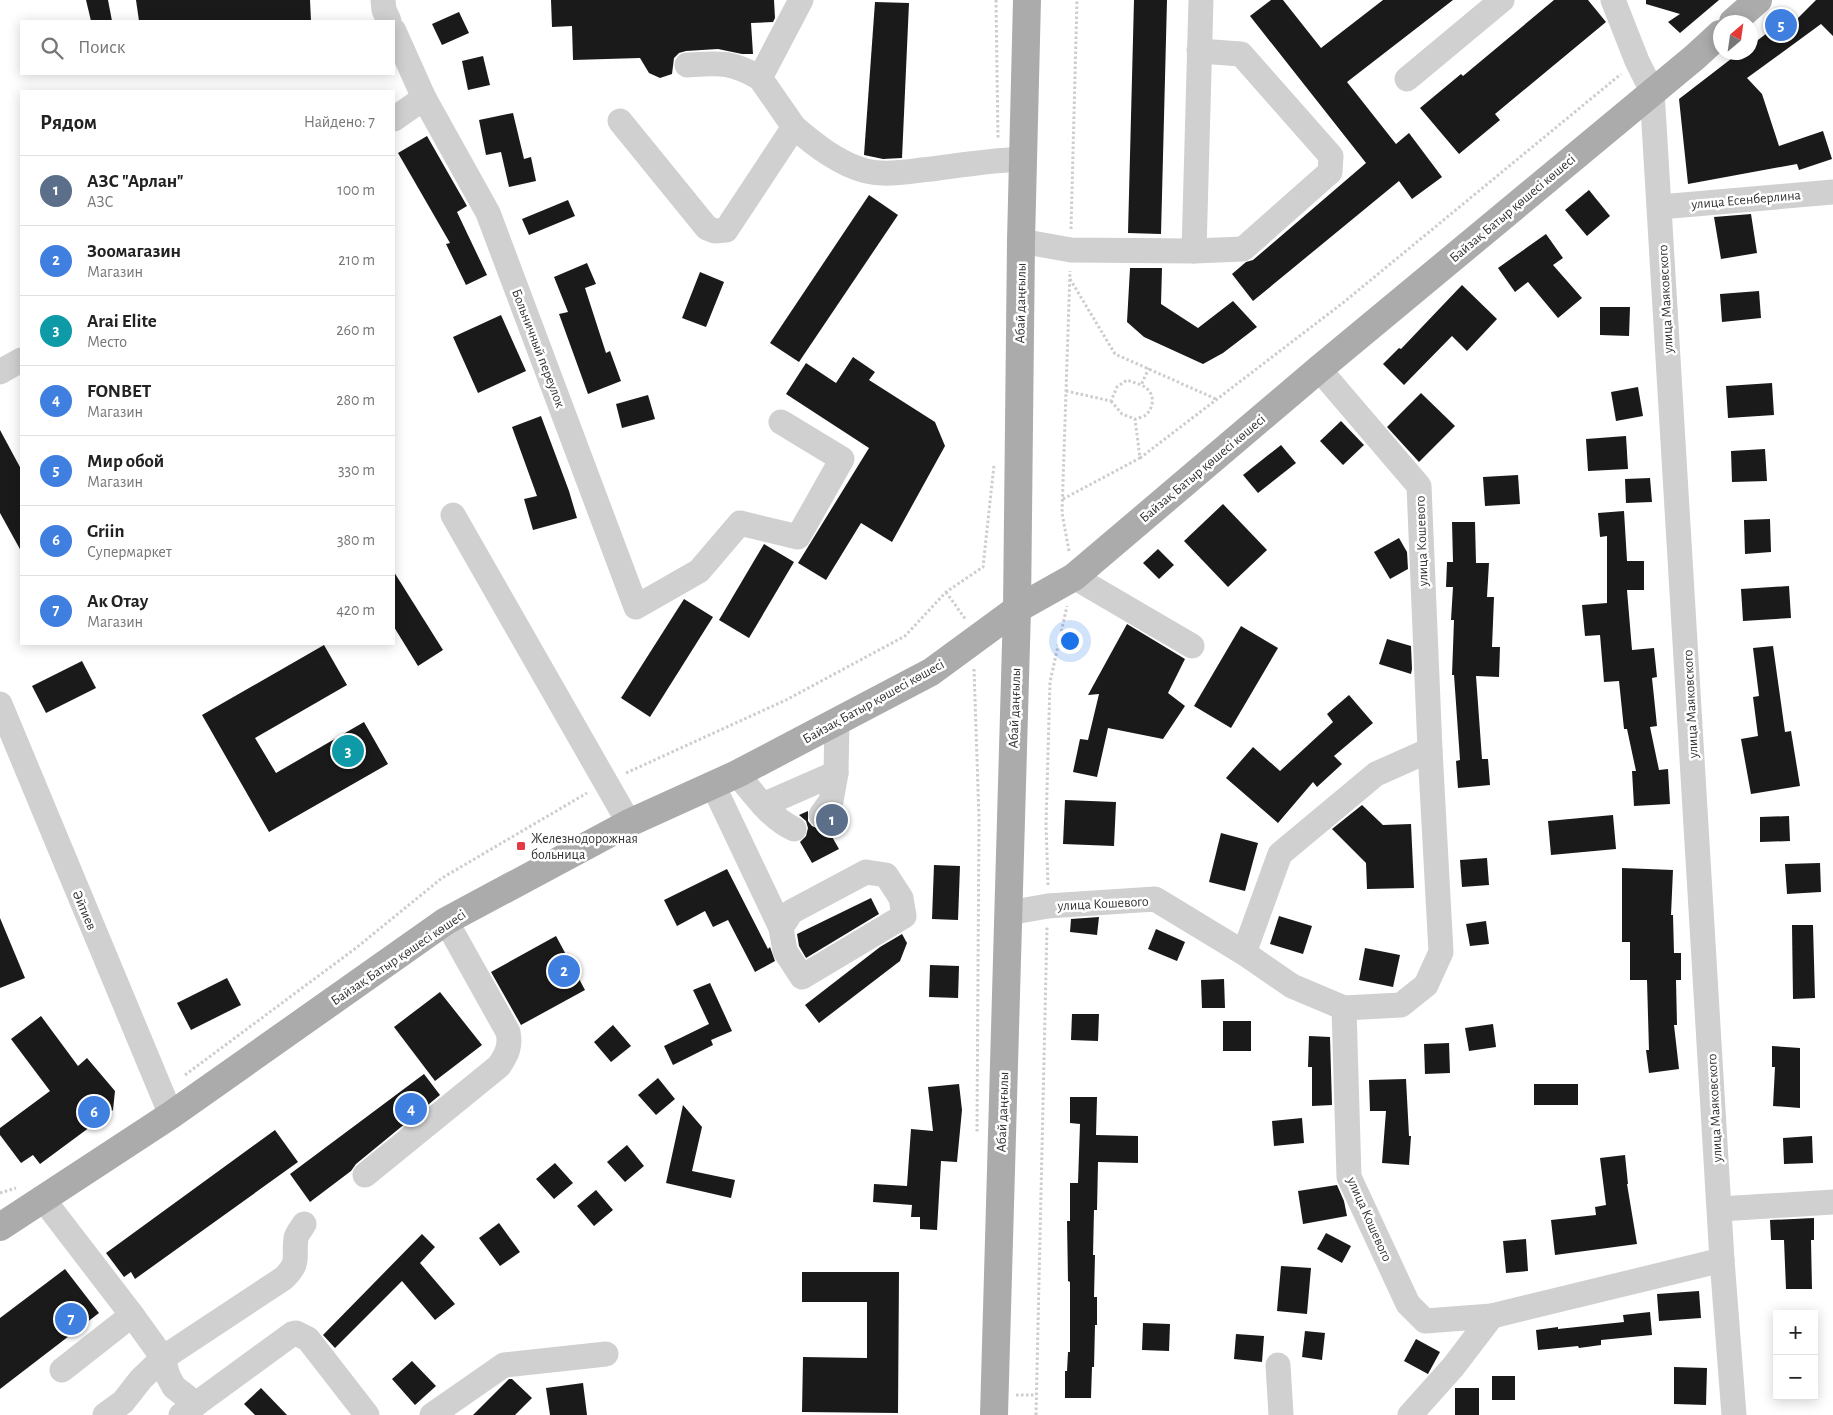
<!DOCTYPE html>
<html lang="ru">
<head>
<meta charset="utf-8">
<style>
	body { margin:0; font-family:"Alegreya Sans",sans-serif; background:#f6f6f6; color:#222 }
	.controls { position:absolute; right:15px; bottom:15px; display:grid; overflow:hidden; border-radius:0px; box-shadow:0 2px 12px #0003 }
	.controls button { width:45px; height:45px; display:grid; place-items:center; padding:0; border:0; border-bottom:1px solid #e0e0e0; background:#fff; color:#222; font:25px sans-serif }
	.compass { position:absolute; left:1713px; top:15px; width:45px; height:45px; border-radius:50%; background:#fff; box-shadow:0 2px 12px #0003; rotate:29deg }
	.you { position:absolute; left:1069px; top:640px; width:18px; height:18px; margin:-12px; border:4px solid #fff; border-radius:50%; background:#1a73e8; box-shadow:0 0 0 8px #1a73e833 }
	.badge { display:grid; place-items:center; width:32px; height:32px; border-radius:50%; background:#e63946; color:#fff; font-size:16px; font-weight:700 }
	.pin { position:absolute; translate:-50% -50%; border:2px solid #fff; box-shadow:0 1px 5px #0006 }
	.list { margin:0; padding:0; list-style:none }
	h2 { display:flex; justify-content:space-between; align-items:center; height:65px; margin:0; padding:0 20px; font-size:21px }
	h2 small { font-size:16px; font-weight:400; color:#767676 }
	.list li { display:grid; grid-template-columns:32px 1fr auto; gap:15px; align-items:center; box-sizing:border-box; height:70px; padding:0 20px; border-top:1px solid #e0e0e0 }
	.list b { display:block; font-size:19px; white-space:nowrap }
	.list p { margin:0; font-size:16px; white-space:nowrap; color:#767676 }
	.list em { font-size:16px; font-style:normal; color:#767676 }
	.icon { flex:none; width:28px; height:28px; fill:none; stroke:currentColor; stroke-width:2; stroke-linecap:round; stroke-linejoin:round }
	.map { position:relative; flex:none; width:1833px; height:1415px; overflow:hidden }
	.search { position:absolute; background:#fff; box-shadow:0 2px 12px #0003; left:20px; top:20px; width:375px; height:55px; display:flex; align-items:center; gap:12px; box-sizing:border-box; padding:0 18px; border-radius:0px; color:#767676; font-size:19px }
	.panel { position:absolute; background:#fff; box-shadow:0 2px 12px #0003; left:20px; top:90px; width:375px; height:555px; border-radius:0px }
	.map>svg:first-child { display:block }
	.building { fill:#1a1a1a }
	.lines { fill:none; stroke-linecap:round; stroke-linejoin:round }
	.path { stroke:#cdcdcd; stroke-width:3; stroke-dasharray:2.5 2.5; stroke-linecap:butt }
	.minor { stroke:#d0d0d0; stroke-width:25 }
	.major { stroke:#ababab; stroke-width:28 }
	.poi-dot { fill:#e63946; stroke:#fff; stroke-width:2 }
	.labels { text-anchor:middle; stroke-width:5; stroke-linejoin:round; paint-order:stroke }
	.street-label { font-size:14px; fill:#333; stroke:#fff }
	.poi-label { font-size:14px; fill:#333; stroke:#fff; text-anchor:start }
</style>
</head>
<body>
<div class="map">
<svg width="1833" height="1415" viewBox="0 0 1833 1415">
	<rect width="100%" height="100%" fill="#fff"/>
	<g class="building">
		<polygon points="86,0 108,0 112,21 91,21"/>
		<polygon points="136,0 310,0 311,21 139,21"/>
		<polygon points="551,0 774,0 775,18 773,22 751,23 753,54 742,54 718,49 686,51 679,53 674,58 672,74 660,78 649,73 640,58 573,60 572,26 552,27"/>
		<polygon points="1134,0 1167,0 1161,234 1128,233"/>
		<polygon points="1271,0 1283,0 1321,48 1383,0 1453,0 1347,82 1396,144 1409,133 1442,177 1412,199 1399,181 1253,301 1232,274 1246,262 1253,260 1366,163 1250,16"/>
		<polygon points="1554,0 1588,0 1606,22 1495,114 1500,120 1459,154 1420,108 1461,74 1463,76"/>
		<polygon points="1646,0 1719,0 1680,33 1668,22 1680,14 1646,4"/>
		<polygon points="1816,0 1833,0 1833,36 1821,24 1747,78 1762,94 1779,146 1823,131 1832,159 1799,170 1797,164 1688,184 1679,99 1740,52 1750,52 1750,46 1791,15 1795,21"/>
		<polygon points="875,2 909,3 902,158 883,159 864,155"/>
		<polygon points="459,12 469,33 442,45 432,24"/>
		<polygon points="483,56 490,85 468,90 462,61"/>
		<polygon points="513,113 524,159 531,157 536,181 509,187 501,152 486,155 479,120"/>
		<polygon points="427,136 467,206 457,212 487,275 466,285 446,244 450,243 398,153"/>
		<polygon points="1589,190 1610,216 1587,236 1565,210"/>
		<polygon points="869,195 898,215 799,362 770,343"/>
		<polygon points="568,200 575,216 529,235 522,219"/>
		<polygon points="1751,214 1757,253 1721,259 1714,217"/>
		<polygon points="1546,234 1563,258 1553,265 1582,298 1558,318 1528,282 1515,292 1498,268"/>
		<polygon points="587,263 596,284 585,288 606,353 610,351 621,381 588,394 559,314 568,312 554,277"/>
		<polygon points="1130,268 1162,268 1161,304 1198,328 1233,301 1257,327 1223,353 1203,364 1144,337 1127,322"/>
		<polygon points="700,272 724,282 706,327 682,318"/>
		<polygon points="1462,285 1497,319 1467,351 1452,336 1404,385 1383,364 1399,348 1401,349"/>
		<polygon points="1759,291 1761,318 1722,322 1720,294"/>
		<polygon points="1600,307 1630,307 1629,336 1600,335"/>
		<polygon points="501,315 526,371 478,393 453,337"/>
		<polygon points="853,357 875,372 869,380 935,422 945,446 892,542 861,523 826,580 798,563 869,448 786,394 806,363 836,383"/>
		<polygon points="1772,383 1774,415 1728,418 1726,386"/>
		<polygon points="1638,387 1643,416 1616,421 1611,392"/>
		<polygon points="1421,393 1455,426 1419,462 1387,427"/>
		<polygon points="648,395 655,419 622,428 616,404"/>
		<polygon points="541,416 569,491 577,518 533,530 524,499 537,496 512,427"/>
		<polygon points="1341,421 1364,445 1343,465 1320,441"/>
		<polygon points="0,430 21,469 21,551 0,513"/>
		<polygon points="1626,436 1628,469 1588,471 1586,439"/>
		<polygon points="1281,445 1296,463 1258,493 1243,475"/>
		<polygon points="1765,449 1767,481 1732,482 1731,451"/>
		<polygon points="1518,475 1520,504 1485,506 1483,477"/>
		<polygon points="1650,478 1652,502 1626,503 1625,479"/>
		<polygon points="1223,504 1267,550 1228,587 1184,541"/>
		<polygon points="1624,511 1627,561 1644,561 1644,590 1627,590 1632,650 1654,648 1657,677 1652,678 1657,726 1650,727 1659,770 1668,769 1670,804 1634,806 1632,771 1636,771 1627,729 1624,729 1619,681 1604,682 1600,635 1585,636 1582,605 1607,603 1607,536 1600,537 1598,513"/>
		<polygon points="1770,519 1771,552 1745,554 1744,520"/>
		<polygon points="1452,522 1475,522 1476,563 1489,563 1487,597 1494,597 1492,647 1500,647 1499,677 1476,676 1482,759 1488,759 1490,785 1458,788 1456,761 1460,760 1454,675 1452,675 1454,620 1451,620 1453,587 1446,587 1447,562 1453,562"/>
		<polygon points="1399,538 1407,552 1408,569 1390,579 1374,552"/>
		<polygon points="764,544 794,562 749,638 719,620"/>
		<polygon points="1158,549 1174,565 1159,579 1143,563"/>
		<polygon points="394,572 443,650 418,666 394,627"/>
		<polygon points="1789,586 1791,618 1743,621 1741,589"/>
		<polygon points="684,599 713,617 650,717 621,698"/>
		<polygon points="1127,624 1185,659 1168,693 1185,706 1163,739 1108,728 1097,777 1073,772 1080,739 1088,740 1099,694 1088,695"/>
		<polygon points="1241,626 1278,648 1231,728 1194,706"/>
		<polygon points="1387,639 1411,646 1412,669 1411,674 1379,664"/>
		<polygon points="324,645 347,685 255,738 276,773 364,722 388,764 269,832 202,715"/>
		<polygon points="1773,646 1785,732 1791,731 1800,786 1751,794 1741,739 1758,736 1753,697 1759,696 1753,648"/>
		<polygon points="82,661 96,688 46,713 32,686"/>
		<polygon points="1349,695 1373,723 1334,756 1342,764 1317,787 1313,782 1278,823 1226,778 1253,747 1280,771 1333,722 1327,714"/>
		<polygon points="1065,800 1116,802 1114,846 1063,844"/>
		<polygon points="1362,805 1383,825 1411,824 1414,888 1367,889 1366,863 1332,829"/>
		<polygon points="808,811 808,821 812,826 819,829 827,828 839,849 812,863 800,842 806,836 808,828 806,821 799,815"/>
		<polygon points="1613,815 1616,849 1551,855 1548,821"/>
		<polygon points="1789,816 1790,841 1760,842 1760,817"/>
		<polygon points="1221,833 1258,843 1245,891 1209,882"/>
		<polygon points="1487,858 1489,885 1462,887 1460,860"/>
		<polygon points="1820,863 1821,892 1787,894 1785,864"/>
		<polygon points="934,865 960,866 958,920 932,919"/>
		<polygon points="1622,868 1673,870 1671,915 1673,915 1674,953 1681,953 1681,980 1676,980 1677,1025 1674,1025 1679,1069 1649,1073 1646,1050 1649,1050 1647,980 1630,980 1630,942 1622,942"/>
		<polygon points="727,869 768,949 770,947 775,961 755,972 728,920 713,927 705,911 677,926 664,900"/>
		<polygon points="871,898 879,914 806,958 799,946 797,934"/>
		<polygon points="1279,916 1312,926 1303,954 1270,944"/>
		<polygon points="1099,917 1097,935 1070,932 1071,919"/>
		<polygon points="0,918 25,978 0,988"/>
		<polygon points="1486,921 1489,944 1470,946 1466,924"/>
		<polygon points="1792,925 1813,925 1815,998 1793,999"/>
		<polygon points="1156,929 1185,942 1177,961 1148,949"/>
		<polygon points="902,934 907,943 900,961 819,1023 805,1005 880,947"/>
		<polygon points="556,936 585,990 521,1025 491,972"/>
		<polygon points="1365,948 1400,955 1393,987 1359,980"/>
		<polygon points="930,965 959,966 958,998 929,997"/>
		<polygon points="227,978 241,1005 191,1030 177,1003"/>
		<polygon points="1224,979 1225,1008 1202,1008 1201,980"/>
		<polygon points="710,983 732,1031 711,1040 713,1045 673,1065 664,1046 709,1024 693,990"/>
		<polygon points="440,992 482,1045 435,1081 394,1027"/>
		<polygon points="1072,1014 1099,1014 1098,1041 1071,1040"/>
		<polygon points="41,1016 78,1066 87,1058 115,1091 113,1110 40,1164 33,1155 21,1163 0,1135 0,1128 50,1091 11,1039"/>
		<rect x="1223" y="1021" width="28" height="30"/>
		<polygon points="1493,1024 1496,1047 1469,1051 1465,1028"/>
		<polygon points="613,1025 631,1046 611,1062 594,1042"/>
		<polygon points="1309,1036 1330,1037 1332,1105 1312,1106 1312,1067 1308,1067"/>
		<polygon points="1449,1043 1450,1073 1425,1074 1424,1044"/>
		<polygon points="1772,1046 1800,1048 1800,1108 1773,1106 1775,1067 1772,1067"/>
		<polygon points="424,1074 440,1095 356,1164 351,1171 310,1202 290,1174"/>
		<polygon points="658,1078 675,1099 656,1115 638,1095"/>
		<polygon points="1406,1079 1409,1136 1411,1136 1409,1165 1382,1163 1386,1111 1370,1111 1369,1080"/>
		<polygon points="959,1084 962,1110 957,1162 941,1161 937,1230 920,1229 920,1217 911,1217 912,1205 873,1202 874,1184 907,1186 911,1129 933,1131 928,1087"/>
		<rect x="1534" y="1084" width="44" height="21"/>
		<polygon points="1070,1097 1097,1097 1096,1135 1138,1136 1138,1163 1098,1162 1097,1210 1094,1210 1093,1255 1095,1255 1094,1297 1097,1297 1097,1325 1095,1325 1094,1367 1092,1367 1091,1398 1065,1398 1065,1371 1067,1371 1068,1352 1070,1352 1070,1282 1068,1281 1067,1221 1070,1221 1070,1183 1078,1183 1080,1124 1070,1123"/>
		<polygon points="683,1105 702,1127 692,1171 735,1180 731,1198 666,1183"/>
		<polygon points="1302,1118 1304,1143 1274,1146 1272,1121"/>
		<polygon points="275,1130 298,1162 135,1279 131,1272 124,1277 106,1253"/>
		<polygon points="1812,1136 1813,1163 1784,1164 1783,1138"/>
		<polygon points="627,1145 644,1166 625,1182 607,1162"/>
		<polygon points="1625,1155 1628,1184 1627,1184 1637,1244 1555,1255 1551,1220 1596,1215 1595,1207 1606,1205 1600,1158"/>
		<polygon points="555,1163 573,1183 554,1199 536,1179"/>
		<polygon points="1337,1185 1344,1201 1347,1216 1303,1224 1298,1191"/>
		<polygon points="596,1190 613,1210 594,1226 577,1206"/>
		<polygon points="1814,1218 1814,1240 1811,1240 1812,1289 1786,1289 1784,1240 1771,1240 1770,1220"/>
		<polygon points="499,1223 520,1252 500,1266 479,1238"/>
		<polygon points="1326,1233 1351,1246 1342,1263 1317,1249"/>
		<polygon points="422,1234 435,1247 420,1263 455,1304 435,1320 402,1281 335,1348 323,1335"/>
		<polygon points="1526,1239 1528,1271 1506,1273 1503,1241"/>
		<polygon points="1281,1266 1311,1268 1307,1314 1277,1311"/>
		<polygon points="65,1269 99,1313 0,1389 0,1318"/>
		<polygon points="802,1272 899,1272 898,1413 802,1412 803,1357 867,1358 867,1302 802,1302"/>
		<polygon points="1699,1291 1701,1318 1659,1321 1657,1294"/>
		<polygon points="1650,1312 1652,1335 1601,1340 1601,1345 1579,1348 1578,1346 1538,1350 1536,1330 1558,1327 1558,1329 1624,1322 1623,1315"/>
		<polygon points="1143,1323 1170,1324 1169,1351 1142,1350"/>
		<polygon points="1305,1331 1325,1333 1322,1360 1302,1357"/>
		<polygon points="1236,1334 1264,1336 1262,1362 1234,1359"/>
		<polygon points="1416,1339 1440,1352 1428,1374 1404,1361"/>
		<polygon points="412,1361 436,1386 415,1405 392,1379"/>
		<polygon points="1674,1367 1707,1368 1706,1405 1674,1404"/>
		<rect x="1492" y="1376" width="23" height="24"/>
		<polygon points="509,1379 512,1379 532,1398 515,1415 473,1415"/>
		<polygon points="583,1383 587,1415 550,1415 546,1388"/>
		<polygon points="261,1388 287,1415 255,1415 244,1404"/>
		<rect x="1455" y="1388" width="24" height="27"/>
	</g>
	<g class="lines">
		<g class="path">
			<polyline points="996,0 998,139"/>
			<polyline points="1071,229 1077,0"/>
			<polyline points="1070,279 1115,354 1216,399"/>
			<polyline points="1066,391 1111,401 1117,387 1127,380 1141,385 1149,368"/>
			<path d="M1111 401 1122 414 1135 419C1138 418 1143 417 1146 415 1156 405 1154 390 1141 385"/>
			<polyline points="1140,458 1344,302 1621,74"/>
			<polyline points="1063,499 1140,458 1135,419"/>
			<polyline points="1069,551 1062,513 1070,271"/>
			<polyline points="946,592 966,620"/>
			<polyline points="974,669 979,818 977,1132"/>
			<polyline points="626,773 786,700 905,636 946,592 983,567 994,465"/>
			<polyline points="1048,885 1046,825 1050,682 1067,606"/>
			<polyline points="185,1075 356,948 442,878 587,793"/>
			<polyline points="0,1193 16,1188"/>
			<polyline points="1016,1395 1036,1395"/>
			<polyline points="1036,1415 1047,927"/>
		</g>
		<g class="minor">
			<polyline points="383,0 384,10 389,21"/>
			<polyline points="1613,0 1637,61 1652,91 1722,1260 1734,1415"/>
			<polyline points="394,31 424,98 488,213 636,607 699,571 740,523 798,537 842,459 781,422"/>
			<path d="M687 65C720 63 730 61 760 78"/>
			<polyline points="1407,79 1502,0"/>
			<polyline points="394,119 424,98"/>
			<polyline points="620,121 707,228 715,231 726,230 794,127 760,78 801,0"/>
			<path d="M794 127C815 145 839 164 866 171 887 176 910 171 931 169 962 165 992 160 1023 159"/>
			<polyline points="1660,207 1833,192"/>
			<polyline points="1021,241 1071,250 1194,251 1243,249 1330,172 1331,156 1241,54 1199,51"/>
			<polyline points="1194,251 1201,0"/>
			<polyline points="0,372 21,360"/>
			<polyline points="453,515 629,823"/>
			<polyline points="1074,577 1192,646"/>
			<polyline points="0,704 171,1115"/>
			<path d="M737 774C754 794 770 818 794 829"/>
			<polyline points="713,785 781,928"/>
			<polyline points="763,805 836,773"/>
			<polyline points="821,815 831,801 836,773 837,722"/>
			<polygon points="866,872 886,875 901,898 904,916 802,977 785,951 781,928 791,912"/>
			<polyline points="1008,913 1048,906 1155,899 1244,953 1292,986 1344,1008 1401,1005 1426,985 1441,952 1430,750 1419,486 1319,369"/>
			<polyline points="1244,953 1280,854 1376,774 1430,750"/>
			<polyline points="1344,1008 1349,1177 1408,1304 1425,1321 1492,1316 1453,1367 1410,1415"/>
			<path d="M365 1175 499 1066C507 1054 511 1046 508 1032L446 921"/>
			<polyline points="43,1199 132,1315 163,1358 168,1376 174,1387 196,1404"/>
			<polyline points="1720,1209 1833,1202"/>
			<polyline points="1492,1316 1722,1260"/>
			<polyline points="1278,1365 1281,1415"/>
			<polyline points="62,1370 132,1315"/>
			<path d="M105 1415 123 1402 141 1379 163 1358 284 1278C301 1261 293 1258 296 1238 297 1233 302 1228 304 1224"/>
			<polyline points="181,1415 292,1334 296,1333 308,1339 367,1415"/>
			<polyline points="432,1415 504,1365 606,1354"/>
		</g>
		<g class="major">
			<polyline points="1733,22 1758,0"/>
			<polyline points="0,1227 171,1115 446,921 629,823 737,774 931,672 1017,609 1074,577 1319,369 1695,57 1720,34"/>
			<polyline points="994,1415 1017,609 1021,241 1027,0"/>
		</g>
	</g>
	<rect class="poi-dot" x="516" y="841" width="10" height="10" rx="2.5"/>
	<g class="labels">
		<g class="street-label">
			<text transform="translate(1746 199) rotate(-5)" y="5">улица Есенберлина</text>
			<text transform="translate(1512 208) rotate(-40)" y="5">Байзақ Батыр қөшесі көшесі</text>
			<text transform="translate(1665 299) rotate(-93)" y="5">улица Маяковского</text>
			<text transform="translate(1020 303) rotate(-89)" y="5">Абай даңғылы</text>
			<text transform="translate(539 348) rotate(69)" y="5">Больничный переулок</text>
			<text transform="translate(1202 468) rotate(-40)" y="5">Байзақ Батыр қөшесі көшесі</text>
			<text transform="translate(1421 541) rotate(-92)" y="5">улица Кошевого</text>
			<text transform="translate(873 701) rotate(-29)" y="5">Байзақ Батыр қөшесі көшесі</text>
			<text transform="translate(1690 704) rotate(-93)" y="5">улица Маяковского</text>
			<text transform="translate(1014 708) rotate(-88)" y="5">Абай даңғылы</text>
			<text transform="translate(1103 903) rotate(-3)" y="5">улица Кошевого</text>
			<text transform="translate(85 910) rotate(67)" y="5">Әйтиев</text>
			<text transform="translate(398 957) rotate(-34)" y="5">Байзақ Батыр қөшесі көшесі</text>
			<text transform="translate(1714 1108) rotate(-93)" y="5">улица Маяковского</text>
			<text transform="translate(1002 1112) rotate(-88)" y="5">Абай даңғылы</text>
			<text transform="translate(1370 1219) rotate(66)" y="5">улица Кошевого</text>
		</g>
		<g class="poi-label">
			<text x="531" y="843">Железнодорожная<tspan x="531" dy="16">больница</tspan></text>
		</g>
	</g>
</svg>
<div class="controls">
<button>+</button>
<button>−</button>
</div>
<svg class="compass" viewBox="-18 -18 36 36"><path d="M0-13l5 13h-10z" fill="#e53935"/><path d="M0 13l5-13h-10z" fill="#767676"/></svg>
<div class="you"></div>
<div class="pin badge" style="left:832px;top:820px;background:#5c6f8a">1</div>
<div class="pin badge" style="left:564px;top:971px;background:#3f7fe0">2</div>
<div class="pin badge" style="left:348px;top:751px;background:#0f9aa8">3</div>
<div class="pin badge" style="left:411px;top:1109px;background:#3f7fe0">4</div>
<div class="pin badge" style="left:1781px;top:25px;background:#3f7fe0">5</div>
<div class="pin badge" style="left:94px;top:1112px;background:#3f7fe0">6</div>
<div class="pin badge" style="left:71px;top:1319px;background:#3f7fe0">7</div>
<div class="search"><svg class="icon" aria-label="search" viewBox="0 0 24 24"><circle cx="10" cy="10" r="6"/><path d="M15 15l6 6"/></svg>Поиск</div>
<section class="panel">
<h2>Рядом<small>Найдено: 7</small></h2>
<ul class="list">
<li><span class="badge" style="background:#5c6f8a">1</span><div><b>АЗС &quot;Арлан&quot;</b><p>АЗС</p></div><em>100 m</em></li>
<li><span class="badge" style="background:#3f7fe0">2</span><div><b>Зоомагазин</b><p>Магазин</p></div><em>210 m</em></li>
<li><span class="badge" style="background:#0f9aa8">3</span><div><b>Arai Elite</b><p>Место</p></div><em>260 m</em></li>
<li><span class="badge" style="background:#3f7fe0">4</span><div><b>FONBET</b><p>Магазин</p></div><em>280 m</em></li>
<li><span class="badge" style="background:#3f7fe0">5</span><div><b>Мир обой</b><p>Магазин</p></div><em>330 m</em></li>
<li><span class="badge" style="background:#3f7fe0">6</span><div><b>Griin</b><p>Супермаркет</p></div><em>380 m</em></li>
<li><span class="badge" style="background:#3f7fe0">7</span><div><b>Ак Отау</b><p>Магазин</p></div><em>420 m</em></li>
</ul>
</section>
</div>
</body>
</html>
